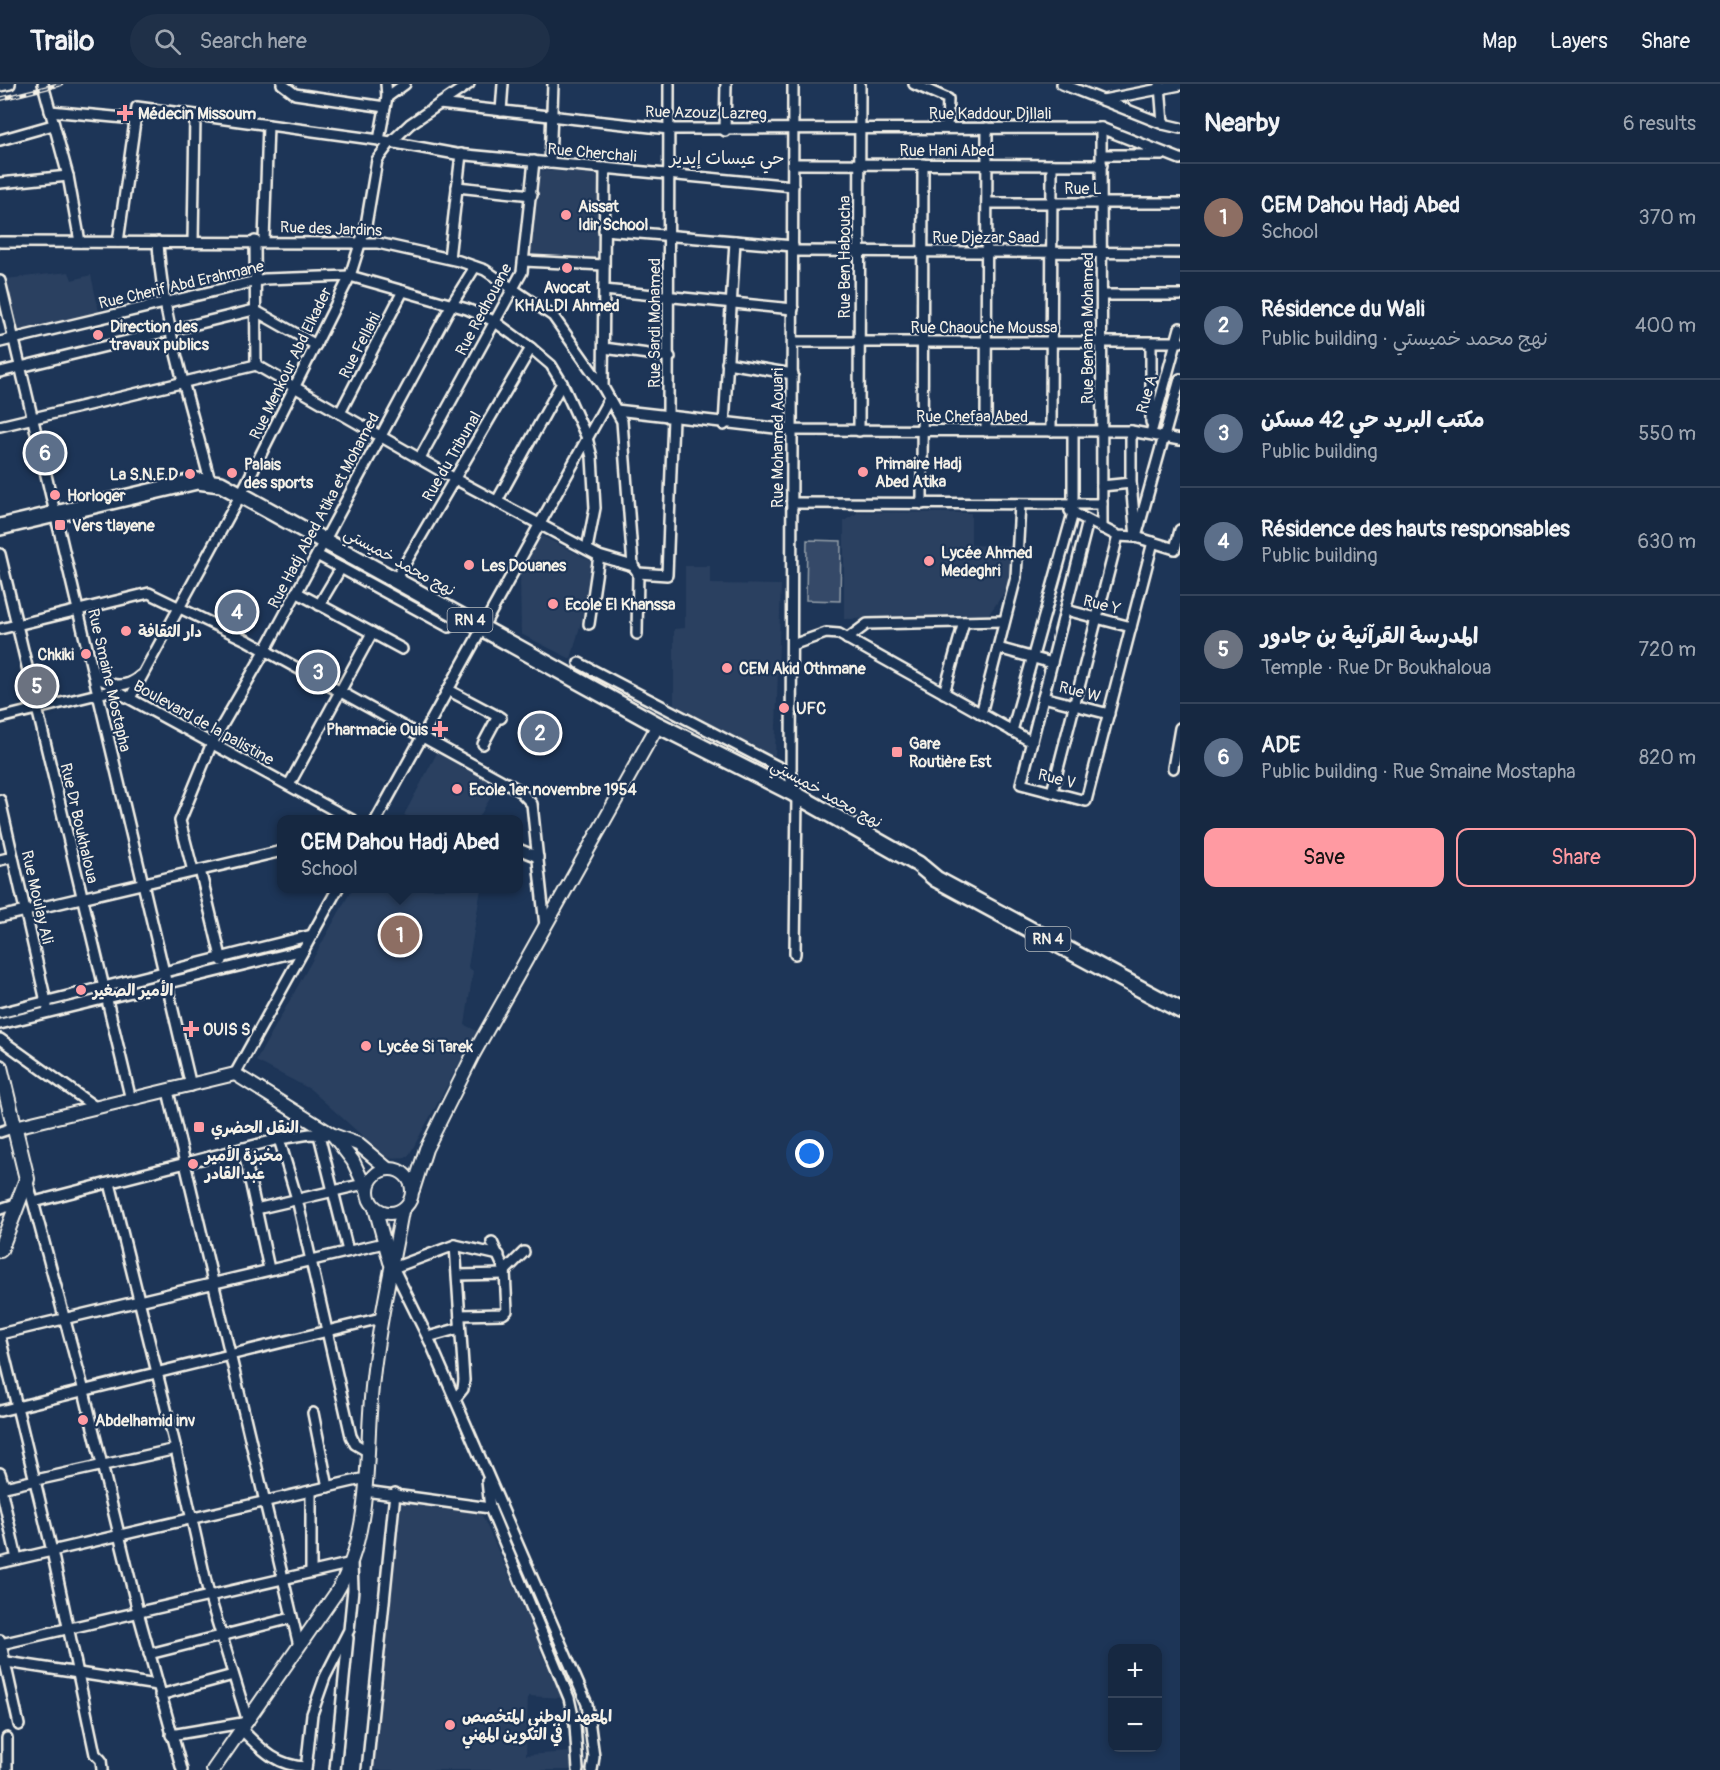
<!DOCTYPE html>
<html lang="en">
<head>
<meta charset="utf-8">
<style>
	body { margin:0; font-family:Pangolin,"Playpen Sans Arabic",sans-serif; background:#1f3048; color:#f1f3f6 }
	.controls { position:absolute; right:18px; bottom:18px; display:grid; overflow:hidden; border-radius:12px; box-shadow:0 3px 9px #0003 }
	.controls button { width:54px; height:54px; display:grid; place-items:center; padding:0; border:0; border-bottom:2px solid #35445a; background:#162841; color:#f1f3f6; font:30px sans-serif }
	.you { position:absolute; left:810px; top:1070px; width:21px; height:21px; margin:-15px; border:4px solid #fff; border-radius:50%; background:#1a73e8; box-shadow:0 0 0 9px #1a73e833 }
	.badge { display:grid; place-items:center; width:39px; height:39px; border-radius:50%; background:#ff9aa2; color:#fff; font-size:20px; font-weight:700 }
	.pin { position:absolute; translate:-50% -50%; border:3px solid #fff; box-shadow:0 2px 6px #0006 }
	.popup { position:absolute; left:277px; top:731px; width:246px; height:78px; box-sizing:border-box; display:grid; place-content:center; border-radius:12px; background:#162841; filter:drop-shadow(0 2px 4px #0005); font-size:20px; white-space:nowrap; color:#9ea6b1 }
	.popup b { font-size:22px; color:#f1f3f6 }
	.popup::after { content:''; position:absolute; left:50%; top:100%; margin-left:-12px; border:12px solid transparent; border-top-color:#162841 }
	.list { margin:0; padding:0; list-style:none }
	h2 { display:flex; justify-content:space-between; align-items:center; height:78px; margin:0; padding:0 24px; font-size:26px }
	h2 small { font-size:20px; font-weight:400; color:#9ea6b1 }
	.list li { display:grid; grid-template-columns:39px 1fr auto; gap:18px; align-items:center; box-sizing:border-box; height:108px; padding:0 24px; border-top:2px solid #35445a }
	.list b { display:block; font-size:22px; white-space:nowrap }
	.list p { margin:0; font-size:20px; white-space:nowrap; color:#9ea6b1 }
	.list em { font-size:20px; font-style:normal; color:#9ea6b1 }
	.actions { display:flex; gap:12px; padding:18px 24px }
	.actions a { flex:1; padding:14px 0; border:2px solid #ff9aa2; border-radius:12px; text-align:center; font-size:21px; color:#ff9aa2 }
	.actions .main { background:#ff9aa2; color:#111 }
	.icon { flex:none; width:33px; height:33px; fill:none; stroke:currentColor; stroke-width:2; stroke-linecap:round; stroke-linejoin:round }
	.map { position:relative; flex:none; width:1180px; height:1686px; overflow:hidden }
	header { display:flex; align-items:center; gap:36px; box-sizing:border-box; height:84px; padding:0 30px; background:#162841; border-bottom:2px solid #35445a }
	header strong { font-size:28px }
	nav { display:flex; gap:33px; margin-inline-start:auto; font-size:21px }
	.search { width:420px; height:54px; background:#1f3048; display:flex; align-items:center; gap:15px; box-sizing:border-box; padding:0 21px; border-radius:33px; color:#9ea6b1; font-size:22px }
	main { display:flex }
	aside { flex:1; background:#162841 }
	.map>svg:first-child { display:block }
	.built { fill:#2a4060 }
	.pitch { fill:#354a67; stroke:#949ea8; stroke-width:1.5 }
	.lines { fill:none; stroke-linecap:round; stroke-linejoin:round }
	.minor-casing { stroke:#f4f1e8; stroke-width:14 }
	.tertiary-casing { stroke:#f4f1e8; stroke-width:16 }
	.secondary-casing { stroke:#f4f1e8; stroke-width:18 }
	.primary-casing { stroke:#f4f1e8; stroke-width:20 }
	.minor { stroke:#1d3557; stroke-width:9 }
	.tertiary { stroke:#1d3557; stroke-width:12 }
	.secondary { stroke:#1d3557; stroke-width:14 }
	.primary { stroke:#1d3557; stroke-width:15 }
	.rail-casing { stroke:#f4f1e8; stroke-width:4.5 }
	.rail { stroke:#1d3557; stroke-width:2; stroke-dasharray:7; stroke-linecap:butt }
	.poi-dot { fill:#ff9aa2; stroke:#1d3557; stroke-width:2 }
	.labels { text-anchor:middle; stroke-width:4.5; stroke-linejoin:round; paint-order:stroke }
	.shield { fill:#1d3557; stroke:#b4b9bc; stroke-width:1.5 }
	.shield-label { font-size:15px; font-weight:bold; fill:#f4f1e8 }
	.street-label { font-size:16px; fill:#f4f1e8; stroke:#1d3557 }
	.poi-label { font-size:16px; font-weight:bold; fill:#f4f1e8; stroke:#1d3557; text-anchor:start }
	.neighbourhood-label { font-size:18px; fill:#f4f1e8; stroke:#1d3557 }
</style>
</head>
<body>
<header>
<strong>Trailo</strong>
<div class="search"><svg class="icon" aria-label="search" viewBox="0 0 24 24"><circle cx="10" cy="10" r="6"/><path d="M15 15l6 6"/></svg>Search here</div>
<nav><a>Map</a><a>Layers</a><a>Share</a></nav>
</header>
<main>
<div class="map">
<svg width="1180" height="1686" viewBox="0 0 1180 1686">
	<rect width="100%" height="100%" fill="#1d3557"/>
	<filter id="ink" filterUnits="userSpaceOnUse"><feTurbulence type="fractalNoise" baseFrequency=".0167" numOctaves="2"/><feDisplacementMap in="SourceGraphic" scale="12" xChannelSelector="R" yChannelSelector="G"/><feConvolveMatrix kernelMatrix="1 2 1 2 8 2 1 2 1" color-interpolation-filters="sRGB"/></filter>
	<g filter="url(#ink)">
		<g class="built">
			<polygon points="538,86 599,90 597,176 529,171"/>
			<polygon points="69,188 72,196 91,191 99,228 18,248 5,195"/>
			<polygon points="859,428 971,429 971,461 1014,462 1013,492 1006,506 987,533 844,535 844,437"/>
			<polygon points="540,451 597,480 571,575 521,550 520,490"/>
			<polygon points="685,482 710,482 710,500 781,501 775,671 768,673 674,624 674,545 685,544"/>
			<polygon points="438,667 499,699 478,735 413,735 404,731"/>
			<polygon points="352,805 481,805 468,883 473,887 465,941 477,947 408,1073 387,1074 310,1005 256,977"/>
			<polygon points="398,1415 481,1429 539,1557 541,1569 564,1614 528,1612 526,1671 571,1668 571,1686 369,1686"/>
		</g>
		<polygon class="pitch" points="807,456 841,457 840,517 806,516"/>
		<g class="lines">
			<defs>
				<g id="minor">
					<polyline points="43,0 68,92 80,158"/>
					<polyline points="282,0 295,10 385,23"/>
					<polyline points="914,0 948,15 947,44"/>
					<polyline points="1062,0 1163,40 1180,44"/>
					<polyline points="1160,1 1163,40"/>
					<polyline points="0,2 10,0"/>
					<polyline points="387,13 405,0"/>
					<polyline points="1103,16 1180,1"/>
					<polyline points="439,20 669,45 1101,44 1180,75"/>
					<polyline points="50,27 135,35"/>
					<polyline points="501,27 503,0"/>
					<polyline points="1101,44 1102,444"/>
					<polyline points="725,47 726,0"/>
					<polyline points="0,56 53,41"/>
					<polyline points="379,56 387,13 386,0"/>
					<polyline points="1102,71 1162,71"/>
					<polyline points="550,79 553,0"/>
					<polyline points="793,80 1102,81"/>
					<polyline points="0,99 68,92"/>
					<polyline points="457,103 532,111"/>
					<polyline points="987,119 1180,119"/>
					<polyline points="604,146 793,162"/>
					<polyline points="255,157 256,281"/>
					<polyline points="264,157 268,41"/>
					<polyline points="0,158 378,159 459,177 485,186 553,232 603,303 622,337 633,482"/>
					<polyline points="118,158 137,23 379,56 456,70 793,102"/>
					<path d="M158 158C162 238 190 319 210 397"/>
					<polyline points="193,158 195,31"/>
					<polyline points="793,167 1180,169"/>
					<polyline points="449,174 461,70"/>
					<polyline points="524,177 604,181"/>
					<polyline points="0,197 191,1002"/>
					<polyline points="604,206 793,225"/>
					<polyline points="1102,211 1180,211"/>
					<polyline points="0,258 265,195 350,192 467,225 494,237 531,264 551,281 562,299 587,354 592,373 595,424 587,465"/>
					<polyline points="793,258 1180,258"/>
					<polyline points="604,264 670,273"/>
					<polyline points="727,279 793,290"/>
					<polyline points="256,281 455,395 599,472 633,482 638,489 667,491 673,334"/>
					<polyline points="0,288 254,226 316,261"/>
					<polyline points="603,303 605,84"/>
					<polyline points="616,326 792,346 1131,347 1180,356"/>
					<polyline points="340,329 403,207"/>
					<polyline points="668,333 669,0"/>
					<polyline points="1151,338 1151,259"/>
					<polyline points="724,341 735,157"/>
					<polyline points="0,342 256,281"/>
					<polyline points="859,347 860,0"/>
					<polyline points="986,347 987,44"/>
					<polyline points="1051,347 1052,81"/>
					<polyline points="1131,347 1131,399 1136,453 1175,465 1180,446"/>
					<polyline points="1151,349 1180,244"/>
					<polyline points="420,374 522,188 534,77"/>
					<polyline points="1102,402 1131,399"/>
					<polyline points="497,417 562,299"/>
					<polyline points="792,419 1102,420"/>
					<polyline points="922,420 923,80"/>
					<polyline points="1070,427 1118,452 1136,453 1180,295"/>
					<polyline points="1088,437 1021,700 1086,717 1153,458"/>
					<polyline points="0,470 131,1016"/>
					<polyline points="317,471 449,543"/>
					<polyline points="396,495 531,264"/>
					<polyline points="296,508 402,565"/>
					<polyline points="319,521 341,484"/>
					<polyline points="1066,526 1131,543"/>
					<polyline points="589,540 599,472"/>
					<polyline points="0,545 149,509 248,557 519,706 532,720 545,842"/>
					<polyline points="637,550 638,489"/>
					<polyline points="847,555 867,540 1004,537"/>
					<polyline points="792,561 826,549 839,550 1032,658"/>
					<polyline points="998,564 1052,579"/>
					<polyline points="579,579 792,690"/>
					<path d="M93 587C105 603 125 606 140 592"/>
					<polyline points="448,606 501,634"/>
					<polyline points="944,609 964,538"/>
					<polyline points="1043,613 1109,630"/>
					<polyline points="130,614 241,410 350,192 366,141 377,76 389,60 410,40 469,0"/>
					<polyline points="981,630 1016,493 1020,420"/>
					<polyline points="0,634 114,606 352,736"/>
					<polyline points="1012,647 1073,429 1073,347"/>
					<polyline points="483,660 498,632"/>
					<polyline points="1173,684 1180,644"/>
					<polyline points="289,701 372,549"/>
					<polyline points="791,708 793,0"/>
					<polyline points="1052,708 1118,452"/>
					<polyline points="0,716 47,922"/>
					<polyline points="376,736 609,315"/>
					<polyline points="518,765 538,773"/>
					<polyline points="0,776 13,773"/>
					<polyline points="200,786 222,877"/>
					<polyline points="193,787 180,737 212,659 265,567 452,220 475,183"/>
					<polyline points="0,833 282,767"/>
					<polyline points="795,870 797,711"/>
					<polyline points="0,929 312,851"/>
					<polyline points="0,940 304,866"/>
					<polyline points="0,955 95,1023"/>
					<polyline points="235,990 338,804"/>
					<polyline points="168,1007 299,1562"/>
					<polyline points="0,1048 15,1043"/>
					<polyline points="319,1051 348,1167"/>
					<polyline points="279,1055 297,1115 351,1352 355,1360 367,1367"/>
					<polyline points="243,1064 269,1185"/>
					<polyline points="27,1095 84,1307 138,1528 182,1686"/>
					<polyline points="110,1099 176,1365 209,1511 248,1638 171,1651"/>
					<polyline points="34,1118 279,1055 310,1050 331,1051"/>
					<polyline points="0,1125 19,1119"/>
					<polyline points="256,1125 364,1100"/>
					<polyline points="455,1161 464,1296 463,1305 455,1315"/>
					<polyline points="391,1179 431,1260 587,1620 594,1673 592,1686"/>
					<polyline points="393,1184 455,1161 499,1171"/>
					<polyline points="505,1187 524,1168"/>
					<polyline points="458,1191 505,1190"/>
					<polyline points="460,1231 503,1230 507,1227 505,1187 492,1158"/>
					<polyline points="0,1250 384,1159"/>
					<polyline points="0,1253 52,1467 95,1670 101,1676 102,1686"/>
					<polyline points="428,1253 460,1244"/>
					<polyline points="0,1327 381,1234"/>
					<polyline points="313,1329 328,1403"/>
					<polyline points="0,1389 4,1403"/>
					<polyline points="487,1397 490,1424 569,1614 575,1641 578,1686"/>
					<polyline points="0,1404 176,1365"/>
					<polyline points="1,1404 17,1475"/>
					<polyline points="311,1407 311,1487"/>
					<polyline points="365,1407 490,1424"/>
					<polyline points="0,1479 366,1394"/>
					<polyline points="0,1556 19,1641"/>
					<polyline points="1,1560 352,1479 353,1505 349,1546 325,1593 312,1630 306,1686"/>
					<polyline points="149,1570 292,1534"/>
					<polyline points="0,1577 157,1601"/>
					<polyline points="160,1611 233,1591"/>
					<path d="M242 1646C262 1666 277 1682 306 1683"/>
					<polyline points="7,1654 7,1686"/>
					<polyline points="335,1686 348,1554"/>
					<polyline points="367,1686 395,1409"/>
				</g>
				<g id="tertiary">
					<polyline points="15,1043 235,990 333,1051 353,1077 368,1109"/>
					<polyline points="333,1051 358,1060 388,1085"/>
					<circle cx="390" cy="1107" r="22"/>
					<polyline points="413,1106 426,1065 473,971 658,641"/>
					<polyline points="375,1124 390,1178"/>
					<path d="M213 1686 336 1509C375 1446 364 1365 373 1294 379 1237 392 1183 402 1127"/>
				</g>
				<polyline id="secondary" points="0,983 27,1095 0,1166"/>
				<polyline id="primary" points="0,443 197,397 221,400 658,641 791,708 918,780 936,795 1180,926"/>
			</defs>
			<use href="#minor" class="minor-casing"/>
			<use href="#tertiary" class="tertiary-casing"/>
			<use href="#secondary" class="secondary-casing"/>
			<use href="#primary" class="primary-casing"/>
			<use href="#minor" class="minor"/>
			<use href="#tertiary" class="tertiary"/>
			<use href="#secondary" class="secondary"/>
			<use href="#primary" class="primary"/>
			<defs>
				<polyline id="rail" points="0,15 61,0"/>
			</defs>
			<use href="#rail" class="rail-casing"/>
			<use href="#rail" class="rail"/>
		</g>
	</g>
	<g class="poi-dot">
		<path d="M122 20h6v6h6v6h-6v6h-6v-6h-6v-6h6z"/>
		<circle cx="566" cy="131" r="6"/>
		<circle cx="567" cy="184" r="6"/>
		<circle cx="98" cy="251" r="6"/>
		<circle cx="863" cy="388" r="6"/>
		<circle cx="232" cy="389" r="6"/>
		<circle cx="190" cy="390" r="6"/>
		<circle cx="55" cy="411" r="6"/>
		<rect x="54" y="435" width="12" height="12" rx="3"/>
		<circle cx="929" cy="477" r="6"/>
		<circle cx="469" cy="481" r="6"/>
		<circle cx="553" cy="520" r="6"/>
		<circle cx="126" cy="547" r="6"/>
		<circle cx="86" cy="570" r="6"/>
		<circle cx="727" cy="584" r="6"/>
		<circle cx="784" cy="624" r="6"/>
		<path d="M437 636h6v6h6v6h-6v6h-6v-6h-6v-6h6z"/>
		<rect x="891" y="662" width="12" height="12" rx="3"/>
		<circle cx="457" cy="705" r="6"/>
		<circle cx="81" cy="906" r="6"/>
		<path d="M188 936h6v6h6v6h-6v6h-6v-6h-6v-6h6z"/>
		<circle cx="366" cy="962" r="6"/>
		<rect x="193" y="1037" width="12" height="12" rx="3"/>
		<circle cx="193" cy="1080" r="6"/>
		<circle cx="83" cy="1336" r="6"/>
		<circle cx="450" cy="1641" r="6"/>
	</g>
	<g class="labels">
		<g class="shield">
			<rect x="447.5" y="524" width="45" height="24" rx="4.5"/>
			<rect x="1025.5" y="843" width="45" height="24" rx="4.5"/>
		</g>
		<g class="shield-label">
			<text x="470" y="541">RN 4</text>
			<text x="1048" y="860">RN 4</text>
		</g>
		<g class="street-label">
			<text transform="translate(706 28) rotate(1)" y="6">Rue Azouz Lazreg</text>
			<text x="990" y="35">Rue Kaddour Djllali</text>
			<text x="947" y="72">Rue Hani Abed</text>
			<text transform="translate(592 68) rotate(5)" y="6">Rue Cherchali</text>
			<text x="1083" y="110">Rue L</text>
			<text transform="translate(331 144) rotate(2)" y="6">Rue des Jardins</text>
			<text x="986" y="159">Rue Djezar Saad</text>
			<text transform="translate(844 173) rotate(-90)" y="6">Rue Ben Haboucha</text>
			<text transform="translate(181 200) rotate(-13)" y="6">Rue Cherif Abd Erahmane</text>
			<text transform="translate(483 225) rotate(-62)" y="6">Rue Redhouane</text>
			<text transform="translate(654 239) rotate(-90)" y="6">Rue Sardi Mohamed</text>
			<text x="984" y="249">Rue Chaouche Moussa</text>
			<text transform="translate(1087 244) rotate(-90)" y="6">Rue Benama Mohamed</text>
			<text transform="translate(359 261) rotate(-63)" y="6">Rue Fellahi</text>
			<text transform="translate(290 279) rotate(-64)" y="6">Rue Menkour Abd Elkader</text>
			<text transform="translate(1146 310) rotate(-74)" y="6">Rue A</text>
			<text x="972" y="338">Rue Chefaa Abed</text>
			<text transform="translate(777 354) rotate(-90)" y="6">Rue Mohamed Aouari</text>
			<text transform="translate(451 372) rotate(-60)" y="6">Rue du Tribunal</text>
			<text transform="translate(323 426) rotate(-62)" y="6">Rue Hadj Abed Atika et Mohamed</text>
			<text transform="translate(400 477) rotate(29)" y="6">نهج محمد خميستي</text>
			<text transform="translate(1102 520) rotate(14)" y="6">Rue Y</text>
			<text transform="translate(110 596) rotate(77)" y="6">Rue Smaine Mostapha</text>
			<text transform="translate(1080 607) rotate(14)" y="6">Rue W</text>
			<text transform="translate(204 638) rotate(29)" y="6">Boulevard de la palistine</text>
			<text transform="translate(1057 694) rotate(14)" y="6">Rue V</text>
			<text transform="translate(827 709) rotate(29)" y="6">نهج محمد خميستي</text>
			<text transform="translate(80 739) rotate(77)" y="6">Rue Dr Boukhaloua</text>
			<text transform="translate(38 813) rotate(77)" y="6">Rue Moulay Ali</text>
		</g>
		<g class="poi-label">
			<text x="138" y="35">Médecin Missoum</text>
			<text x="578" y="128">Aissat<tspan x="578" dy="18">Idir School</tspan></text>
			<text x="567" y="209" text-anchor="middle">Avocat<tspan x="567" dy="18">KHALDI Ahmed</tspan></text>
			<text x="110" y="248">Direction des<tspan x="110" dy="18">travaux publics</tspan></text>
			<text x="875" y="385">Primaire Hadj<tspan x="875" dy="18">Abed Atika</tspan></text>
			<text x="244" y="386">Palais<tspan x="244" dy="18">des sports</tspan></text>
			<text x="178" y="396" text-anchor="end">La S.N.E.D</text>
			<text x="67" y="417">Horloger</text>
			<text x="72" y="447">Vers tlayene</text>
			<text x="941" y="474">Lycée Ahmed<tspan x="941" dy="18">Medeghri</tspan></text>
			<text x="481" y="487">Les Douanes</text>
			<text x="565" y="526">Ecole El Khanssa</text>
			<text x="138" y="553">دار الثقافة</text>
			<text x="74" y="576" text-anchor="end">Chkiki</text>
			<text x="739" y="590">CEM Akid Othmane</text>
			<text x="796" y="630">UFC</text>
			<text x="428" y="651" text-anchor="end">Pharmacie Ouis</text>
			<text x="909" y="665">Gare<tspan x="909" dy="18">Routière Est</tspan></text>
			<text x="469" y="711">Ecole 1er novembre 1954</text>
			<text x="93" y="912">الأمير الصغير</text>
			<text x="203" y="951">OUIS S</text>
			<text x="378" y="968">Lycée Si Tarek</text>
			<text x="211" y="1049">النقل الحضري</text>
			<text x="205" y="1077">مخبزة الأمير<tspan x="205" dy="18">عبد القادر</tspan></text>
			<text x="95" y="1342">Abdelhamid inv</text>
			<text x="462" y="1638">المعهد الوطني المتخصص<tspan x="462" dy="18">في التكوين المهني</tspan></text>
		</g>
		<g class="neighbourhood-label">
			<text x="727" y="80">حي عيسات إيدير</text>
		</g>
	</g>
</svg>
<div class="controls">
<button>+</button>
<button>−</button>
</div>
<div class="you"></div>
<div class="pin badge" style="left:400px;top:851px;background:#8d6e63">1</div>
<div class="popup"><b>CEM Dahou Hadj Abed</b>School</div>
<div class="pin badge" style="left:540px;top:649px;background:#5c6f8a">2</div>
<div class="pin badge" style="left:318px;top:588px;background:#5c6f8a">3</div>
<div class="pin badge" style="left:237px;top:528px;background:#5c6f8a">4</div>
<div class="pin badge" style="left:37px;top:602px;background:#6b7280">5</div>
<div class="pin badge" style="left:45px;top:369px;background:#5c6f8a">6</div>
</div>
<aside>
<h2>Nearby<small>6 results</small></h2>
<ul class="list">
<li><span class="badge" style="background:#8d6e63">1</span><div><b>CEM Dahou Hadj Abed</b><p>School</p></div><em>370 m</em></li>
<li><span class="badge" style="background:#5c6f8a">2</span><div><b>Résidence du Wali</b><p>Public building · نهج محمد خميستي</p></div><em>400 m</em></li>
<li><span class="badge" style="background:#5c6f8a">3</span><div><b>مكتب البريد حي 42 مسكن</b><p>Public building</p></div><em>550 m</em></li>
<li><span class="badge" style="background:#5c6f8a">4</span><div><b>Résidence des hauts responsables</b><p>Public building</p></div><em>630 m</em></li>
<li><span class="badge" style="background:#6b7280">5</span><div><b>المدرسة القرآنية بن جادور</b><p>Temple · Rue Dr Boukhaloua</p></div><em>720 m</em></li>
<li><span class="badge" style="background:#5c6f8a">6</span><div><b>ADE</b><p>Public building · Rue Smaine Mostapha</p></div><em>820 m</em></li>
</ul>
<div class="actions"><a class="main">Save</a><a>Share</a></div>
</aside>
</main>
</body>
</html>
